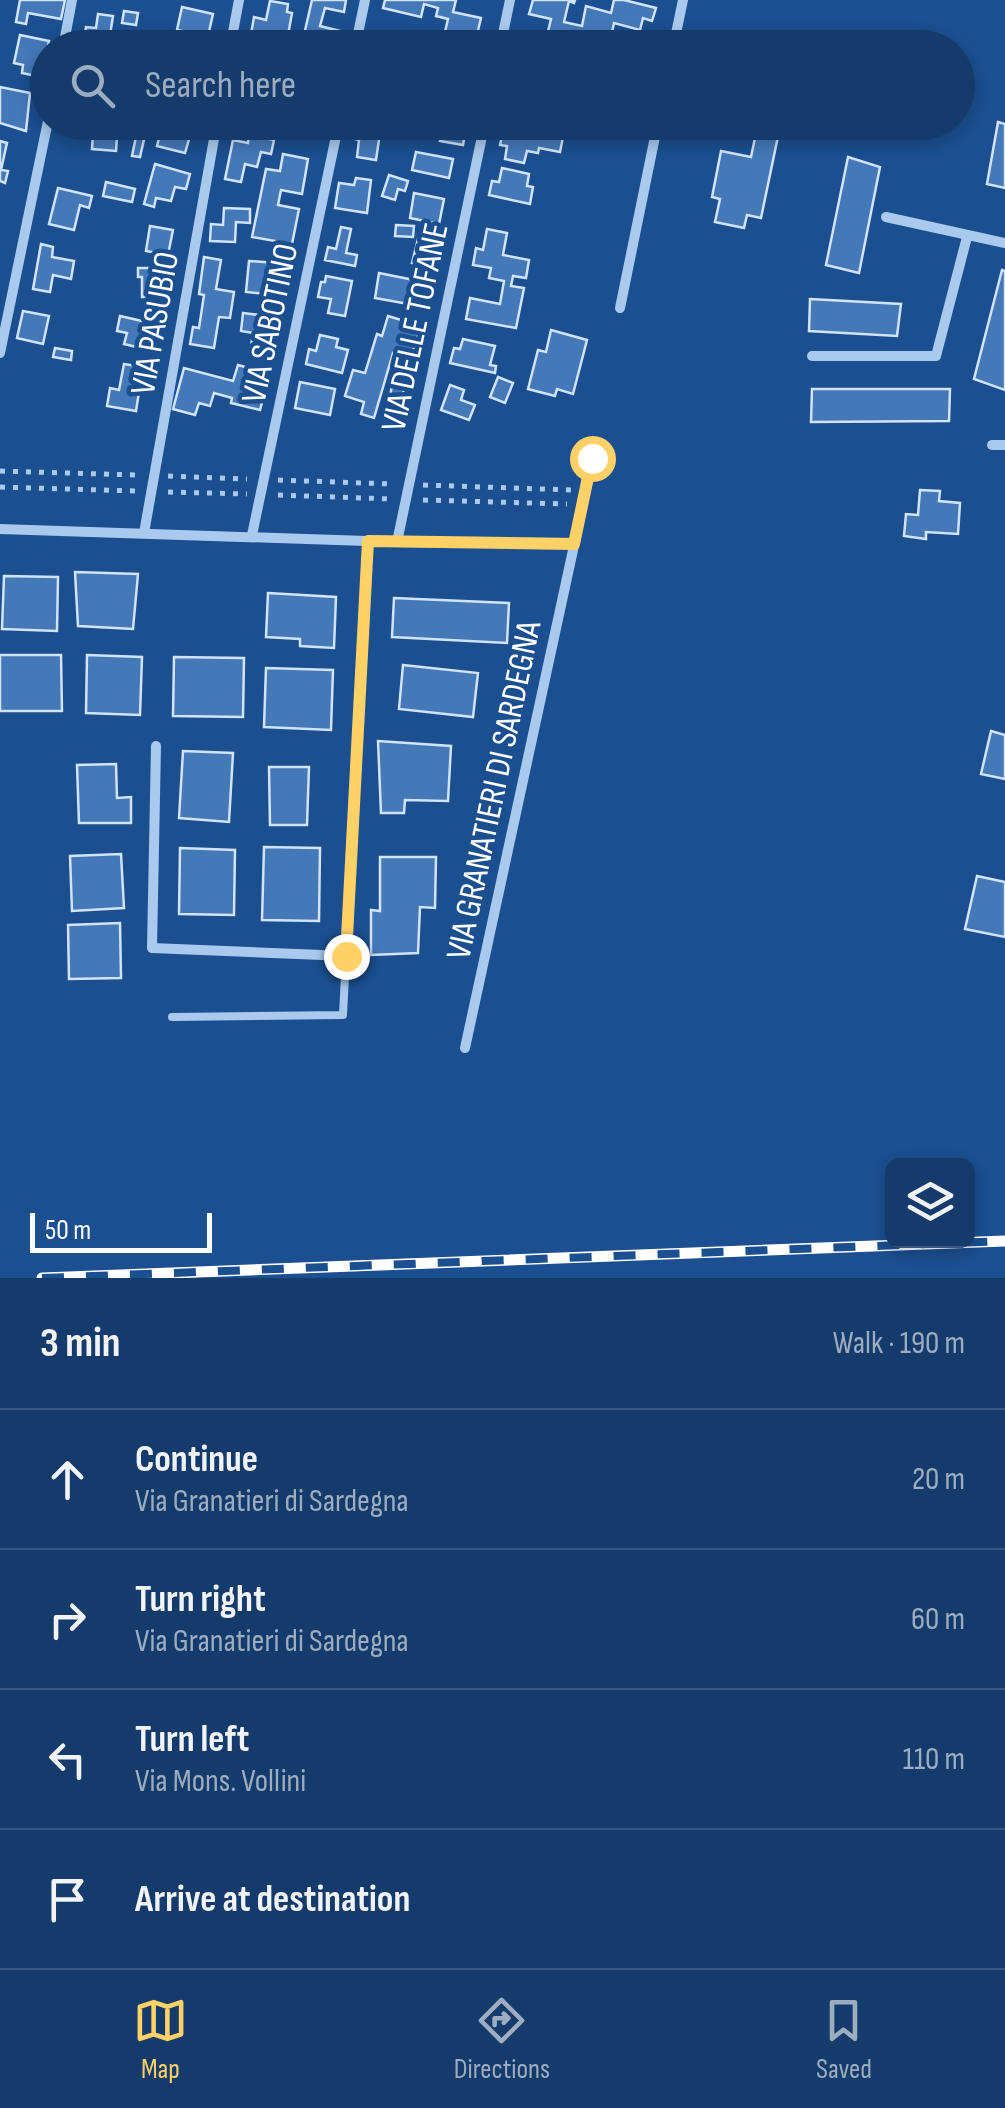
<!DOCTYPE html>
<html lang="en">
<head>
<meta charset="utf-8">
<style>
	body { margin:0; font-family:"Sofia Sans Condensed",sans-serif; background:#1d4271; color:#f1f3f6 }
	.controls { position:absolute; right:30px; bottom:30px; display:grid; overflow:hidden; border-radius:15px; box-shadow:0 5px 15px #0003 }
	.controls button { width:90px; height:90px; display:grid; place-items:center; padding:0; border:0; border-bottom:2px solid #33557e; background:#143b6b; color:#f1f3f6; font:50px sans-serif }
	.scale { position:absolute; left:30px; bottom:25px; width:182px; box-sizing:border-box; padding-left:10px; border:5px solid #fff; border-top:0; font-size:28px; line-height:35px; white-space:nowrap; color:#fff; -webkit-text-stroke:8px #1b4f8f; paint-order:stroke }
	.stop { position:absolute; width:30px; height:30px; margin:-22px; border:8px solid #ffd166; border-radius:50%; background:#fff }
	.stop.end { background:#ffd166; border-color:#fff; box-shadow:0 2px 10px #0008 }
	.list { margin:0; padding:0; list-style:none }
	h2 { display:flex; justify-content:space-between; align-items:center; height:130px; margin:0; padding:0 40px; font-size:42px }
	h2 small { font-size:32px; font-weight:400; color:#9dadc1 }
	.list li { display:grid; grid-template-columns:65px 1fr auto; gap:30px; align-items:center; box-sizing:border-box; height:140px; padding:0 40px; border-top:2px solid #33557e }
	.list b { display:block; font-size:38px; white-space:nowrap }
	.list p { margin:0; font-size:32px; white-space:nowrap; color:#9dadc1 }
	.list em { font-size:32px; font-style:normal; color:#9dadc1 }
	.icon { flex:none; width:55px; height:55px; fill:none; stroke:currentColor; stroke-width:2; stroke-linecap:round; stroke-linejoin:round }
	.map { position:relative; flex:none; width:1005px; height:1278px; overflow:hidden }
	.search { position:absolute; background:#143b6b; box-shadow:0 5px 15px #0003; left:30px; right:30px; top:30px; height:110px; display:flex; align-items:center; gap:25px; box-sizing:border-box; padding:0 35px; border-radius:55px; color:#9dadc1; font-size:38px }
	.sheet { height:690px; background:#143b6b }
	nav { display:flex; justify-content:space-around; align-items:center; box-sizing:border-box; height:140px; border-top:2px solid #33557e; background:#143b6b; font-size:28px; color:#9dadc1 }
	nav a { display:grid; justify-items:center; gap:5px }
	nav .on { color:#ffd166 }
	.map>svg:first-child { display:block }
	.building { fill:#4478b7; stroke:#cfe3fa; stroke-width:2.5 }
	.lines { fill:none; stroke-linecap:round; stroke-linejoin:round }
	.path { stroke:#a9c9ee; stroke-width:5; stroke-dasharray:5 8; stroke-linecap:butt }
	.service { stroke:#a9c9ee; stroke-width:8 }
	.minor { stroke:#a9c9ee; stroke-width:10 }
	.rail-casing { stroke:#fff; stroke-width:11 }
	.rail { stroke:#1b4f8f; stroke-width:8; stroke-dasharray:22; stroke-linecap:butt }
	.route { stroke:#ffd166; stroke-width:12 }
	.labels { text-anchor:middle; stroke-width:9; stroke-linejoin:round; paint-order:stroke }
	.street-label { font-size:35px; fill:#fff; stroke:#1b4f8f }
</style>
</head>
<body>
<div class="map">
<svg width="1005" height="1278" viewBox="0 0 1005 1278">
	<rect width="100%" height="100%" fill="#1b4f8f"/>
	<g class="building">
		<polygon points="20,0 65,0 61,19 28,13 26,24 16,22"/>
		<polygon points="312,0 346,0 344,12 325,8 320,26 340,31 336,48 301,48"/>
		<polygon points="385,0 456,0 453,12 481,18 475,43 480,44 479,48 458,48 459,39 444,36 448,19 436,16 438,8 424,4 421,17 383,8"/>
		<polygon points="533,0 575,0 574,3 569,1 564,22 582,26 586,6 611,13 614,0 624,0 656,8 652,21 643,18 640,30 614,23 610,42 590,36 587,48 544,48 551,19 529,14"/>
		<polygon points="270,1 288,4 287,12 292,13 287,41 251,34 254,17 266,20"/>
		<polygon points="182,7 213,14 208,36 213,37 211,48 185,45 188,32 177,30"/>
		<polygon points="124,11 138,13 136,25 122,23"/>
		<polygon points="98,14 113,16 108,48 83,48 86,27 96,28"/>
		<polygon points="20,35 49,41 41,77 22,73 23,65 14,63"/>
		<polygon points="0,87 30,93 26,131 0,123"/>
		<polygon points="87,122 118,122 116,151 92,149 93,133 87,132"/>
		<polygon points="139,122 148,122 140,157 132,156"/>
		<polygon points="163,122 194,122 185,153 157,146"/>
		<polygon points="285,122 316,122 314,136 283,133"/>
		<polygon points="416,122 467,122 463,145 440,141 441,135 415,130"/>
		<polygon points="728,122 781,122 761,218 747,215 744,228 715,222 720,199 712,197 721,151 751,157 756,133 727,127"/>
		<polygon points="998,122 1005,124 1005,188 987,184"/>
		<polygon points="504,127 542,134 543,128 564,132 560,152 539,148 538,153 527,151 524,163 505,159 507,146 500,145"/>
		<polygon points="352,129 380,133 376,160 357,157 359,140 351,138"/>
		<polygon points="249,135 274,140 271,154 261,152 257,167 245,164 241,182 225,179 233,140 248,143"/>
		<polygon points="0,141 7,143 1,170 8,171 5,183 0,181"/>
		<polygon points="416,152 453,159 449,178 412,170"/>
		<polygon points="283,154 308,159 302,194 281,190 278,205 299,209 292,244 252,237 266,169 280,171"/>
		<polygon points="848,157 880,167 859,273 826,265"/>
		<polygon points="155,164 190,174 186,189 175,187 171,201 156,198 154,207 144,204"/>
		<polygon points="502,168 529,174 527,186 533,187 530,204 489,195 492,181 499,182"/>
		<polygon points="389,175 408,181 405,191 398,189 395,200 382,196"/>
		<polygon points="356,178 371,180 367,213 335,208 339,183 354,185"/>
		<polygon points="106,182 135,189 132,202 103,196"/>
		<polygon points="58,188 92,196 89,208 80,205 74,230 49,224"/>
		<polygon points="414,193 444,199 439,224 410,218"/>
		<polygon points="224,208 250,209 250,223 236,222 235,242 210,241 211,224 223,225"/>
		<polygon points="396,225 414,226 413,237 395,236"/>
		<polygon points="150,226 173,230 168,255 146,251"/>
		<polygon points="341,227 351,229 346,253 357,255 355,266 325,260 328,247 336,249"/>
		<polygon points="487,229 507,233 503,255 529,260 526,278 513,276 511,286 524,288 516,328 466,319 470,298 500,304 504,281 489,278 491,268 473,265 476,248 483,250"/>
		<polygon points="418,239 438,243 432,267 412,263"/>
		<polygon points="41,244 53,247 52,257 74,261 71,279 53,275 50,292 33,289"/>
		<polygon points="204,257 221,260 216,289 234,292 230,318 219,317 214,348 190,344 193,327 199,328 204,295 199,294"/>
		<polygon points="249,261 290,264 287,296 246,292"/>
		<polygon points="138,268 157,268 161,297 142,297 142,277 138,277"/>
		<polygon points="1002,270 1005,271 1005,390 974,379"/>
		<polygon points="379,273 429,283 425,307 375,298"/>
		<polygon points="326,276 352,281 345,316 328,313 331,299 318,297 321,282 325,282"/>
		<polygon points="810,299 901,304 897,336 809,331"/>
		<polygon points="23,311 49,316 43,344 17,338"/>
		<polygon points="243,313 275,317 272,338 261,337 260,347 251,346 253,333 241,331"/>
		<polygon points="120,316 151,323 145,349 124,344 127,333 117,331"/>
		<polygon points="388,316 421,326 411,358 393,353 374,418 361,414 364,402 345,396 353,370 365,373 377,334 382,336"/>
		<polygon points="551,330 587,340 573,394 557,389 555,396 528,389 538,350 546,352"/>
		<polygon points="320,335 338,339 336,347 348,350 342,373 306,364 309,349 316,351"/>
		<polygon points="463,339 495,346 490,365 496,366 495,373 450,363 454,348 460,349"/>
		<polygon points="55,348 72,351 71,360 53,357"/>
		<polygon points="124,364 143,367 136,411 107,406 110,388 119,390"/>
		<polygon points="238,365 260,371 255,393 264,395 260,410 231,403 232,398 214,393 210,406 199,403 195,415 173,409 184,368 233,381"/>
		<polygon points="498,377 513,383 505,403 490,397"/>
		<polygon points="300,382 335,389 330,415 295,408"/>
		<polygon points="392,383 404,384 403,399 390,398"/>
		<polygon points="450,385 464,390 461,400 475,405 469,420 441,410"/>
		<polygon points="812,389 950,389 949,421 811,422"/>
		<polygon points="920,490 940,491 939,501 960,503 958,534 926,532 926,539 904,536 906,514 918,515"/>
		<polygon points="75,572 138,574 133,629 78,626"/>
		<polygon points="4,576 58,577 57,631 2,629"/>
		<polygon points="268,593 336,597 334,648 300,646 300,639 266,637"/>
		<polygon points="394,598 509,603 507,643 392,637"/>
		<polygon points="0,655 61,655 62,711 0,711"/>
		<polygon points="87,655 142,657 140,715 86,713"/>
		<polygon points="174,657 244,658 243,717 173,716"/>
		<polygon points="403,665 478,673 473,717 399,709"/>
		<polygon points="266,668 333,670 331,730 264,727"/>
		<polygon points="991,731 1005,735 1005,779 981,774"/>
		<polygon points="378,741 451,746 448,801 405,800 404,813 381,813"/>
		<polygon points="183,751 233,753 229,822 179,818"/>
		<polygon points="116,764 117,798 131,797 131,823 79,823 77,765"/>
		<polygon points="269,767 309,767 307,825 270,825"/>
		<polygon points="264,847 320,848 319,921 262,920"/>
		<polygon points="180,848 235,850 234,915 179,914"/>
		<polygon points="121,854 124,908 72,911 70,856"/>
		<polygon points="380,857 436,857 435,908 420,907 418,953 371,955 371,910 380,911"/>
		<polygon points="977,876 1005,882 1005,937 965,929"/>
		<polygon points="120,923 121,978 69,979 68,925"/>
	</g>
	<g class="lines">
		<g class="path">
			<polyline points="0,471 137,475"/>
			<polyline points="168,476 247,479"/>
			<polyline points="278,480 392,484"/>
			<polyline points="423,485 572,490"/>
			<polyline points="0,487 137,491"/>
			<polyline points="168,492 247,494"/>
			<polyline points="278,495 392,499"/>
			<polyline points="423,500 567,504"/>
		</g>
		<polyline class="service" points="172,1017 343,1015 346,956"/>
		<g class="minor">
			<polyline points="63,48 72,0"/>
			<polyline points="230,48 239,0"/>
			<polyline points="355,48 365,0"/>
			<polyline points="500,48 510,0"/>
			<polyline points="673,48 683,0"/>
			<polyline points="886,217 1005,243"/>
			<polyline points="620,308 658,122"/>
			<polyline points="0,353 48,121"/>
			<polyline points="812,356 936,356 967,237"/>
			<polyline points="992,445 1005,445"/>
			<polyline points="0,529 397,542 574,543"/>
			<polyline points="144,533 217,122"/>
			<polyline points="252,535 339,122"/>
			<polyline points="397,542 485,122"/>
			<polyline points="156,746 152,948 346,956 368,541"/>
			<polyline points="465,1048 593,458"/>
		</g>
		<defs>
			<polyline id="rail" points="42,1278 1005,1241"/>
		</defs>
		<use href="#rail" class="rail-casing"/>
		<use href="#rail" class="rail"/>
	</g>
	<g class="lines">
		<polyline class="route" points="346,956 368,541 574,544 592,458"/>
	</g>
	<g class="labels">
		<g class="street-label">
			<text transform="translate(154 323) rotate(-80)" y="12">VIA PASUBIO</text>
			<text transform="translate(269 323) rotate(-78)" y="12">VIA SABOTINO</text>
			<text transform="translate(414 327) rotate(-78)" y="12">VIA DELLE TOFANE</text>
			<text transform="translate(493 790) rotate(-78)" y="12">VIA GRANATIERI DI SARDEGNA</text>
		</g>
	</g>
</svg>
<div class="controls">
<button><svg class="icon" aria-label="layers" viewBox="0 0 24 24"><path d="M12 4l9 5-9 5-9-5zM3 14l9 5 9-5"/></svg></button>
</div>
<div class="scale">50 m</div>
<div class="stop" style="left:592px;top:458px"></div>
<div class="stop end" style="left:346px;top:956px"></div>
<div class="search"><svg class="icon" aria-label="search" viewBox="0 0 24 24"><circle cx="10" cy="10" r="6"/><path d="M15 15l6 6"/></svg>Search here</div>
</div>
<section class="sheet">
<h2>3 min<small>Walk · 190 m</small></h2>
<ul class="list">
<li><svg class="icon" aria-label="ahead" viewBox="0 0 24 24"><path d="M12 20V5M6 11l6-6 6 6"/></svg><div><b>Continue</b><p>Via Granatieri di Sardegna</p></div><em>20 m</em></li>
<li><svg class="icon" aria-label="right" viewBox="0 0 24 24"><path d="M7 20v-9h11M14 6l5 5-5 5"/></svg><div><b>Turn right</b><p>Via Granatieri di Sardegna</p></div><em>60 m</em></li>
<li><svg class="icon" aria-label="left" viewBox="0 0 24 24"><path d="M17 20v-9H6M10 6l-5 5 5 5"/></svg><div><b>Turn left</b><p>Via Mons. Vollini</p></div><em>110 m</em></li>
<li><svg class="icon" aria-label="arrive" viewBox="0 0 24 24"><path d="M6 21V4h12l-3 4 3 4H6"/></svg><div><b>Arrive at destination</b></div></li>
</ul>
</section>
<nav>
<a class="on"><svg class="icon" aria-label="map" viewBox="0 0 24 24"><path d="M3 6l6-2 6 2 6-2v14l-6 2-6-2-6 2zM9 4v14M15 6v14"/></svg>Map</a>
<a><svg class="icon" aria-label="directions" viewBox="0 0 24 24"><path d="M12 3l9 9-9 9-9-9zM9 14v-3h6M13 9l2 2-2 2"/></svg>Directions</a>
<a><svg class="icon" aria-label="saved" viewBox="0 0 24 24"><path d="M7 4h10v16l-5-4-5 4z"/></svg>Saved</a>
</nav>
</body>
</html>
